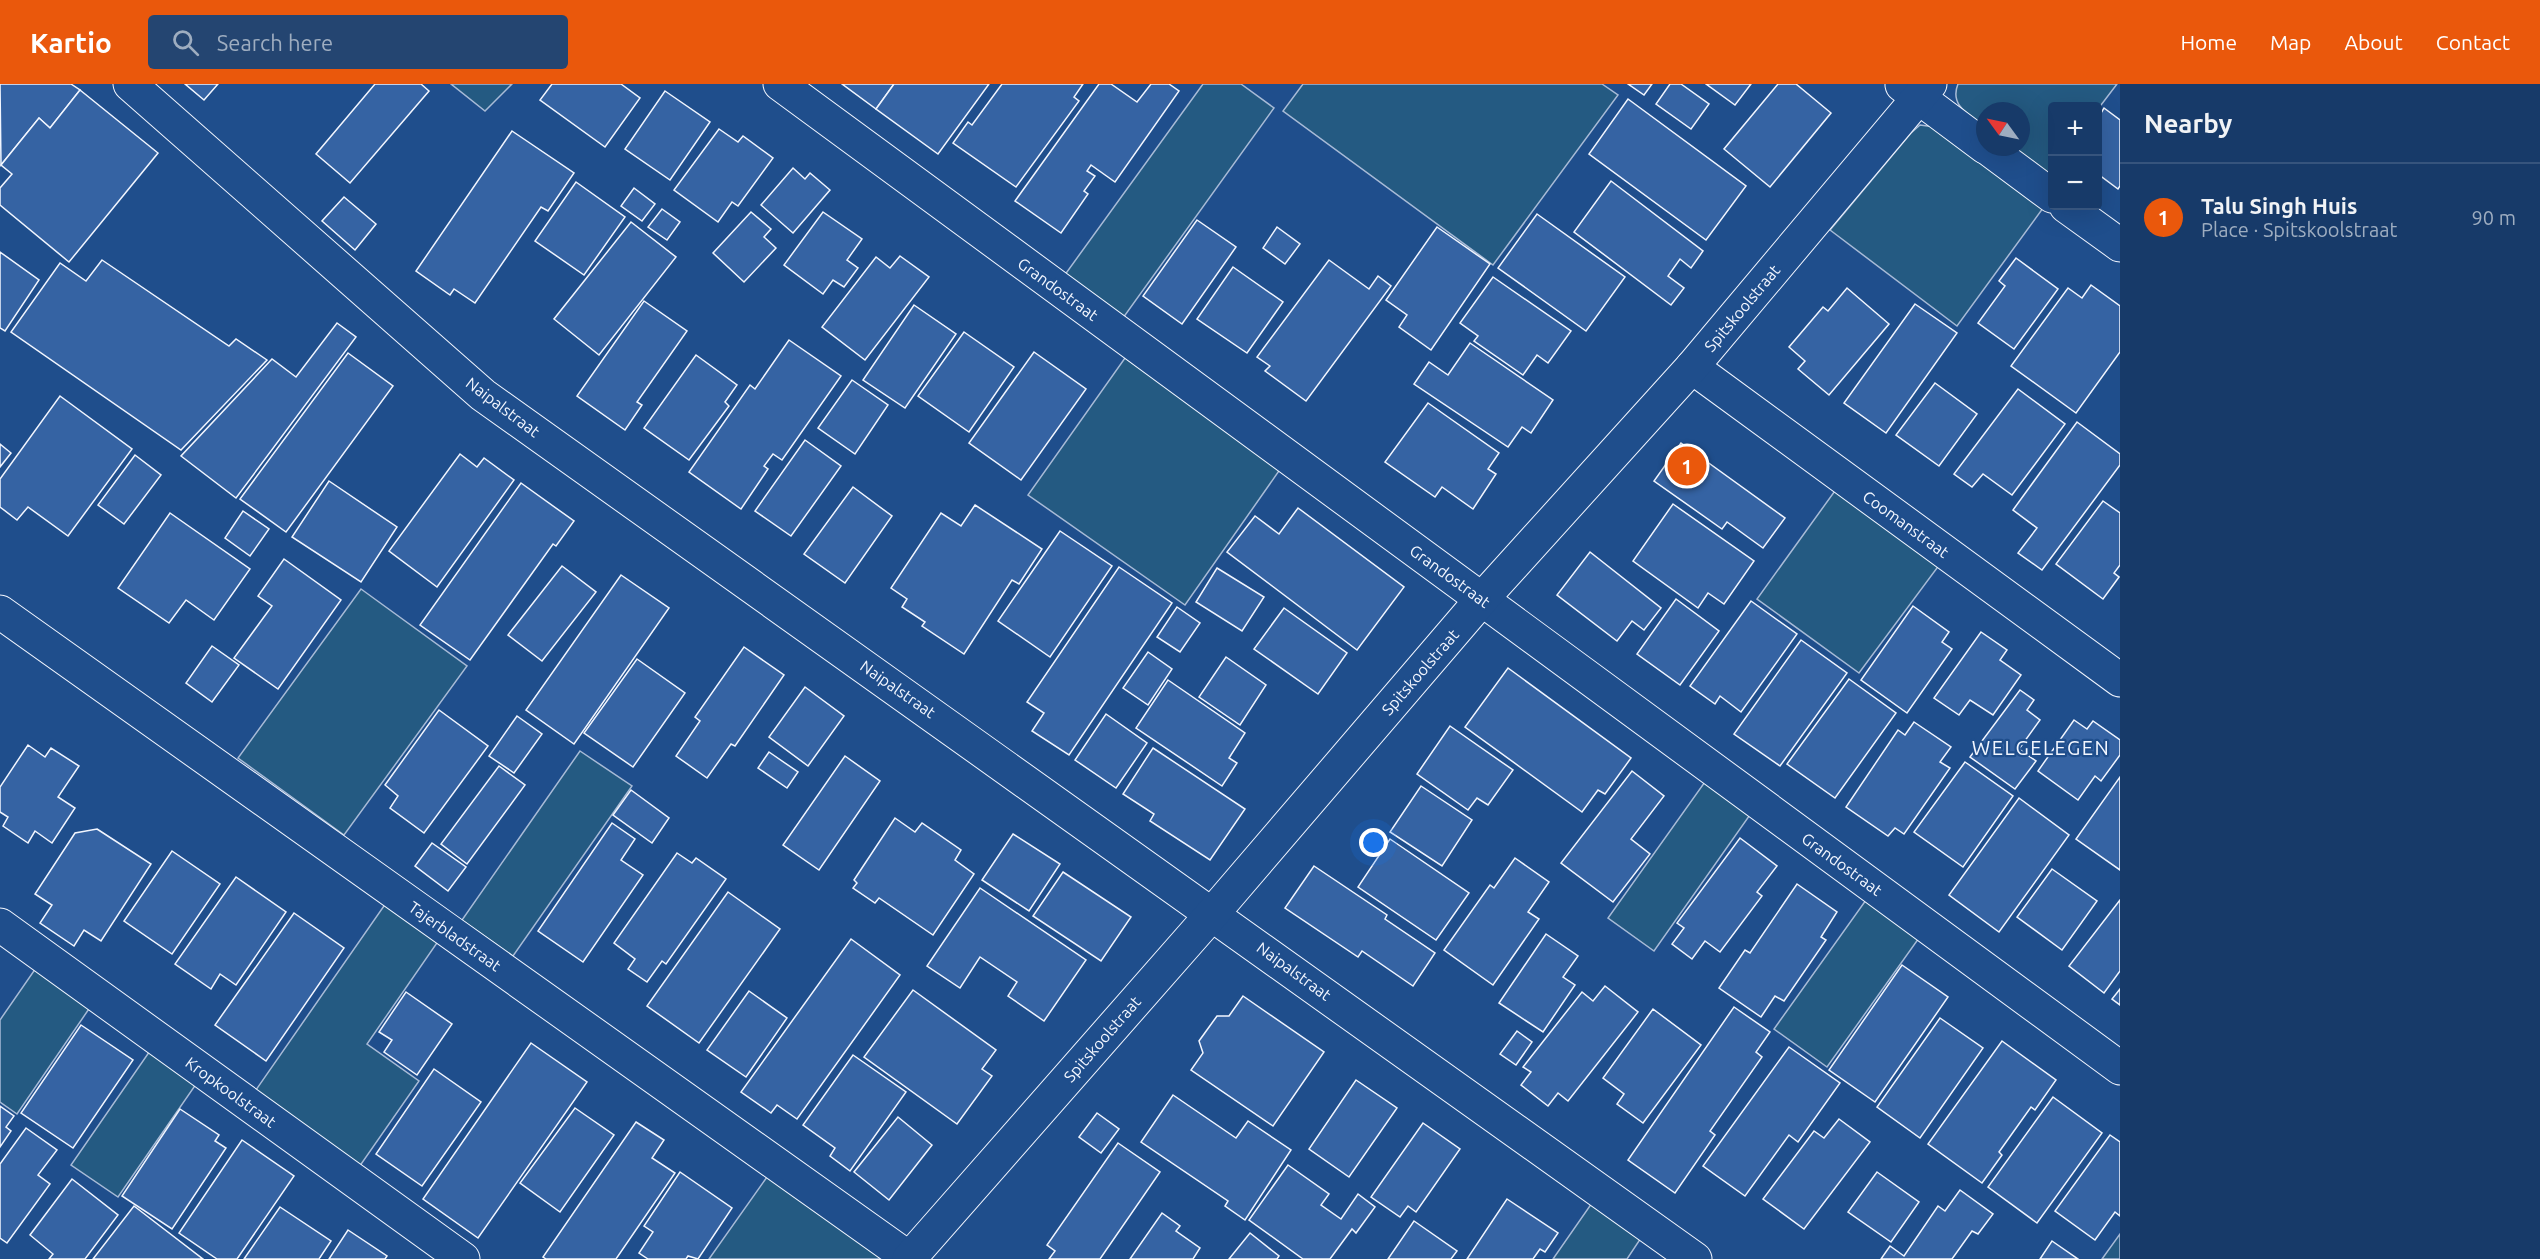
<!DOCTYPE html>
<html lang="en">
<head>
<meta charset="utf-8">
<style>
	body { margin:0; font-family:Ubuntu,sans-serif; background:#244571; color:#f1f3f6 }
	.controls { position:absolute; right:18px; top:18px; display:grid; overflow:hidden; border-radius:6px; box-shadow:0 6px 24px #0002 }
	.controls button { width:54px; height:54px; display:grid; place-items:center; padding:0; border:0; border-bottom:2px solid #36547d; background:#173a69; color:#f1f3f6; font:30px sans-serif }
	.compass { position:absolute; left:1976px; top:18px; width:54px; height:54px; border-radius:50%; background:#173a69; box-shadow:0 6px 24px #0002; rotate:303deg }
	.you { position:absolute; left:1374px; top:759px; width:21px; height:21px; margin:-15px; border:4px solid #fff; border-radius:50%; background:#1a73e8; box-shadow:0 0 0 9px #1a73e833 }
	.badge { display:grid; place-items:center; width:39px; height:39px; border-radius:50%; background:#ea580c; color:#fff; font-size:20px; font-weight:700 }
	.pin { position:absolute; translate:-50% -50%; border:3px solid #fff; box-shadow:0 2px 6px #0006 }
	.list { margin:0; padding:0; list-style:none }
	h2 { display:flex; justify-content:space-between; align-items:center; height:78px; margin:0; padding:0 24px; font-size:26px }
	h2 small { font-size:20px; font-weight:400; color:#9eadc0 }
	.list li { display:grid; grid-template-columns:39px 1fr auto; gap:18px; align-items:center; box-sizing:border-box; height:108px; padding:0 24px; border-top:2px solid #36547d }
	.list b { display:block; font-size:22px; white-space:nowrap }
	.list p { margin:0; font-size:20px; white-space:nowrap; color:#9eadc0 }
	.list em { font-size:20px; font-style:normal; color:#9eadc0 }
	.icon { flex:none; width:33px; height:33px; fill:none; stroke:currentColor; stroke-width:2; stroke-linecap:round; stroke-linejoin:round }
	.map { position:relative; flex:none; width:2120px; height:1175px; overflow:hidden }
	header { display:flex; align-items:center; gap:36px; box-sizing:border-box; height:84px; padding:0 30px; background:#ea580c; color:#fff }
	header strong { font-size:28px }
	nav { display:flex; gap:33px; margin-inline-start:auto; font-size:21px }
	.search { width:420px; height:54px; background:#244571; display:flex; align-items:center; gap:15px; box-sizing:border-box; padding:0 21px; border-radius:6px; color:#9eadc0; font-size:22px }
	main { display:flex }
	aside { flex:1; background:#173a69 }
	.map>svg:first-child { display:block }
	.green { fill:#245a82; stroke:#a8bbd7; stroke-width:1.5 }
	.building { fill:#3563a3; stroke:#f2f6ff; stroke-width:1.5 }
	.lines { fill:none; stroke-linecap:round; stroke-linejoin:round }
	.minor-casing { stroke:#f2f6ff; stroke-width:35 }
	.minor { stroke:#1f4e8c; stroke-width:33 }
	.labels { text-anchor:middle; stroke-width:4.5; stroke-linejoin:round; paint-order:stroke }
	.street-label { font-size:16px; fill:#f2f6ff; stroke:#1f4e8c }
	.quarter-label { font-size:20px; letter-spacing:1.5px; fill:#f2f6ff; stroke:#1f4e8c }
</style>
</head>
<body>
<header>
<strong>Kartio</strong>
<div class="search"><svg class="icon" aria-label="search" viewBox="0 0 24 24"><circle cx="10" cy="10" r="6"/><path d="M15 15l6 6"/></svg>Search here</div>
<nav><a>Home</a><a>Map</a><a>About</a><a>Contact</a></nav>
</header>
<main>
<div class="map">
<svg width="2120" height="1175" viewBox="0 0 2120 1175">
	<rect width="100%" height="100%" fill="#1f4e8c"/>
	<g class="green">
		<polygon points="451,0 512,0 485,27"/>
		<polygon points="1203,0 1241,0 1274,24 1123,234 1064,192"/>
		<polygon points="1303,0 1602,0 1618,11 1493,181 1283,27"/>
		<path d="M1958 0H2117L2098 25V22H2052V83L2048 89 2012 63H2021V27H1985V43C1970 31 1949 22 1958 0Z"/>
		<polygon points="1920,41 1935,43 2046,120 1957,242 1830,146 1911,49"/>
		<polygon points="1125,274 1281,384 1185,521 1028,411"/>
		<polygon points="1837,404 1940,480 1859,589 1757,515"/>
		<polygon points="361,505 467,582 344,751 238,674"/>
		<polygon points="580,667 632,702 513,872 462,836"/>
		<polygon points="1707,695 1752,728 1654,867 1608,834"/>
		<polygon points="1866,816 1919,854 1827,983 1774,945"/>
		<polygon points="386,819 439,856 367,960 419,997 357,1086 251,1013"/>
		<polygon points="38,881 93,919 17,1030 0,1018 0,936"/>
		<polygon points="154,961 201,993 118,1113 71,1081"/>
		<polygon points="767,1093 877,1169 880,1175 709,1175"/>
		<polygon points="1594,1116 1643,1151 1627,1175 1553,1175"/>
		<polygon points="2120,1150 2120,1175 2102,1175"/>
	</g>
	<g class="building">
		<polygon points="0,0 71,0 80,6 50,44 39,34 1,81"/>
		<polygon points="185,0 218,0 204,16"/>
		<polygon points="375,0 421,0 429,7 350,99 316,70"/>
		<polygon points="552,0 621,0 640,14 605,63 540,16"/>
		<polygon points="842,0 894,0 876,25"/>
		<polygon points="894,0 989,0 938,70 876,25"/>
		<polygon points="1002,0 1083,0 1074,13 1079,17 1016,103 953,59 968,38 972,41"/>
		<polygon points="1099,0 1111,0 1137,18 1151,0 1169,0 1179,7 1115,98 1091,81 1087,87 1095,92 1084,107 1088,110 1061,149 1015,117"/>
		<polygon points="1628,0 1652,0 1644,11"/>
		<polygon points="1670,0 1681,0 1709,20 1691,45 1656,20"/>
		<polygon points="1706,0 1751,0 1735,21"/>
		<polygon points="1778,0 1796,0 1831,29 1770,103 1724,65"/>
		<polygon points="80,6 158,69 69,178 0,121 0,104 12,90 1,81 39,34 50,44"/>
		<polygon points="665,7 710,38 670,96 625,65"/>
		<polygon points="1628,15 1746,102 1706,156 1589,70"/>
		<polygon points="2104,24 2120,36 2120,102 2118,105 2098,90 2098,34"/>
		<polygon points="719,45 738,58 743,52 773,74 738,122 732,118 718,138 674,106"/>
		<polygon points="512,47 574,89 548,127 541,123 475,219 454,205 450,211 416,187"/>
		<polygon points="793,84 805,95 810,89 830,106 793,149 761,121"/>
		<polygon points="1611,97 1703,167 1691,184 1680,175 1668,192 1684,204 1671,221 1574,148"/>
		<polygon points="576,98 625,133 584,191 535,157"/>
		<polygon points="634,104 655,120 642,137 621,122"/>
		<polygon points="344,113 376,140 355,166 322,137"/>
		<polygon points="662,125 680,138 667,156 648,143"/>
		<polygon points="751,128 771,145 764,153 776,164 744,198 713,169"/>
		<polygon points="823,128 862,155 847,176 858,184 844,203 833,196 823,210 784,181"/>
		<polygon points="1537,130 1625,193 1586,247 1498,184"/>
		<polygon points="1197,136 1236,163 1182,240 1143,212"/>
		<polygon points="631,138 676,173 599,271 554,235"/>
		<polygon points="1277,143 1300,160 1285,180 1263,164"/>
		<polygon points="1437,143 1490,180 1431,266 1399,243 1407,231 1386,216"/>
		<polygon points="0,168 39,196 5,247 0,244"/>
		<polygon points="900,172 929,193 865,276 822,243 876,173 890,184"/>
		<polygon points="2016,174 2058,205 2014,265 1978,239 2005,202 1999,197"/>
		<polygon points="102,176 229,262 236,255 267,276 181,366 11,248 60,179 86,197"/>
		<polygon points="1329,176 1369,205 1378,192 1391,202 1306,317 1265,287 1270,282 1257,273"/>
		<polygon points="1233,183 1283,218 1247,269 1197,235"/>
		<polygon points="1493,193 1571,247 1548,279 1537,271 1523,291 1474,257 1478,252 1460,239"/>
		<polygon points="2091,201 2120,222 2120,268 2076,329 2011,282 2068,204 2082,214"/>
		<polygon points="1847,204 1889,240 1829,311 1798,285 1805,277 1789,263 1823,223 1828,227"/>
		<polygon points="644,217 687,247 637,318 642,321 625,346 577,312"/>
		<polygon points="1915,220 1957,249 1886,349 1844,319"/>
		<polygon points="914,221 956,250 905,324 863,296"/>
		<polygon points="337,239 356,253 236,414 181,372 272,275 296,293"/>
		<polygon points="964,248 1014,283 969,348 918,312"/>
		<polygon points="789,256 841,292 782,376 773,370 764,382 768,385 741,425 689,388 750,301 755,305"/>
		<polygon points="1470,259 1553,316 1531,349 1522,343 1508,363 1414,300 1429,278 1448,291"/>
		<polygon points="1034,268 1086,305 1021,396 969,359"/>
		<polygon points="348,269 393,302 286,448 240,415"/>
		<polygon points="696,271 737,301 725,318 729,322 689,376 644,344"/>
		<polygon points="852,296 888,321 855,370 818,344"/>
		<polygon points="1935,299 1977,330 1939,382 1896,351"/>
		<polygon points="2018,305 2065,340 2012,411 1983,390 1972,403 1954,390"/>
		<polygon points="60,312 132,365 68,452 28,423 17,436 0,423 0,395"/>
		<polygon points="1428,319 1499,369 1488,385 1496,390 1473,425 1442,403 1435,413 1385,378"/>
		<polygon points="2077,338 2120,370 2120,381 2042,486 2018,469 2037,444 2013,426"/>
		<polygon points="805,356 841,382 791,452 755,427"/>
		<polygon points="1681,359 1785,434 1763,464 1727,438 1722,445 1654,397"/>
		<polygon points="0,360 11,369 0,383"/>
		<polygon points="460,370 477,383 484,374 514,396 437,503 389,467"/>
		<polygon points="135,371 161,391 124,440 98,421"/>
		<polygon points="329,397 397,443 361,498 292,453"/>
		<polygon points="521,399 574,437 556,462 553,460 470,576 420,541"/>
		<polygon points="853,403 892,432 845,499 804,470"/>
		<polygon points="2103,417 2120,429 2120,481 2114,489 2119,493 2103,515 2056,480"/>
		<polygon points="1673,420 1754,477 1724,520 1708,509 1698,524 1633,477"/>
		<polygon points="975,421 1042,465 1019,500 1012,496 964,570 922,542 925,538 902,523 907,515 891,504 941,429 961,442"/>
		<polygon points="1298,424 1404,503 1357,566 1227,468 1255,432 1279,450"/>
		<polygon points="243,427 269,445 250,472 225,454"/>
		<polygon points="170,429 250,485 214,536 186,516 169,539 118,504"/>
		<polygon points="1060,447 1112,482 1050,573 998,537"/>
		<polygon points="1590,468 1661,524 1644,546 1632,537 1617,557 1557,511"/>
		<polygon points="284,475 341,516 278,605 234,574 272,522 258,512"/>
		<polygon points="562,482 596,508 542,577 508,551"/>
		<polygon points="1119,483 1172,519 1069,671 1032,647 1044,629 1027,618"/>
		<polygon points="1217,484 1264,513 1242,547 1196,518"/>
		<polygon points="621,491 669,524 574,660 526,626"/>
		<polygon points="1676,515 1719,547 1680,601 1637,570"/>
		<polygon points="1751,517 1797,550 1741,628 1720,612 1715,620 1690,602"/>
		<polygon points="1913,522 1949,548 1942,558 1952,565 1907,629 1861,596"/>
		<polygon points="1177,523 1200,539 1180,568 1157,553"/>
		<polygon points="1284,524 1347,569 1318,610 1254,565"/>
		<polygon points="1981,548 2007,566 2000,576 2021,591 1993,631 1970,616 1959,631 1934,614"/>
		<polygon points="1801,556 1847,589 1780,682 1734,650"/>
		<polygon points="212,562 239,581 212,618 186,599"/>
		<polygon points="744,563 784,591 735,662 731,660 707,694 676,672 700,637 695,633"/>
		<polygon points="1148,568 1172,585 1148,621 1123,604"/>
		<polygon points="1226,573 1266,601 1240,641 1199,613"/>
		<polygon points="637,575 685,609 633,683 584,649"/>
		<polygon points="1508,584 1631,674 1605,710 1598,706 1582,728 1465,643"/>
		<polygon points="1849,595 1896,629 1835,714 1787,680"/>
		<polygon points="1168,596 1245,649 1229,674 1237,679 1222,702 1136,644"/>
		<polygon points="805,603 844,632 808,682 769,653"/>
		<polygon points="2020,606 2034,616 2027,626 2040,636 2019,665 2036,677 2015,705 1970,673"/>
		<polygon points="439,626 488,662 424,749 390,724 398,712 385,701"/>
		<polygon points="1106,630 1147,659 1116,704 1075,676"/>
		<polygon points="517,632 542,650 514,689 489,672"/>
		<polygon points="2074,636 2087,645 2093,637 2120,656 2120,671 2101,697 2095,692 2078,716 2038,687"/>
		<polygon points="1914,638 1951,663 1940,678 1950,684 1904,750 1895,744 1888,752 1846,723 1898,646 1905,651"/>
		<polygon points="1450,642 1513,686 1488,721 1477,714 1468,726 1417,690"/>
		<polygon points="28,661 45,673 51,664 79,682 58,713 75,724 52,759 35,747 28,759 3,742 8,733 0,728 0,703"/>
		<polygon points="1153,664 1245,725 1210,776 1150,737 1154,730 1123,710"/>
		<polygon points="769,668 798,688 787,704 758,684"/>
		<polygon points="845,672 880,697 819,786 783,761"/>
		<polygon points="1965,678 2013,712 1963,783 1914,748"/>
		<polygon points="499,682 525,701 467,780 441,760"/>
		<polygon points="1632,687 1664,712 1631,755 1650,770 1613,818 1561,779"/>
		<polygon points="2120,693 2120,786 2076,755"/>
		<polygon points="1421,702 1472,736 1442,782 1390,748"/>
		<polygon points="631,706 669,734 652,759 613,731"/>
		<polygon points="2019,714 2069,751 1999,848 1949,811"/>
		<polygon points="895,734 915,748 922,739 961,766 955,776 974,790 933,851 879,814 875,819 853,804 857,799 854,796"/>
		<polygon points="612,739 635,755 621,776 643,791 583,878 538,847"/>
		<polygon points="97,745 151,780 101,857 84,846 74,862 40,839 52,821 35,810 75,749"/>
		<polygon points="1013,750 1060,780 1029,827 982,796"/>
		<polygon points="1740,754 1777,782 1757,808 1762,812 1720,868 1705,857 1692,875 1672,860 1684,844 1677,839"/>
		<polygon points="1390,755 1469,809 1436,856 1358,803"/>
		<polygon points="432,759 466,783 448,807 415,782"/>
		<polygon points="172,767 220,800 172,870 124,837"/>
		<polygon points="677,769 692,779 696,774 726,795 666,880 662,877 647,898 628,885 635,875 614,859"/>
		<polygon points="1515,774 1549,798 1528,828 1539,835 1493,901 1444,866 1490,801 1494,804"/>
		<polygon points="1314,782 1387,831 1385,835 1435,869 1413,902 1362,867 1358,873 1285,824"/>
		<polygon points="2052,785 2097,817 2062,866 2017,833"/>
		<polygon points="1063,788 1131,833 1101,877 1033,832"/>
		<polygon points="236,793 286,828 236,901 220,890 211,905 175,880"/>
		<polygon points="1797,800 1837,828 1821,853 1826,856 1784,917 1775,912 1761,933 1719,904 1745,866 1750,869"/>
		<polygon points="980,804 1086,876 1044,937 1008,912 1017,898 980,873 960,904 927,882"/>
		<polygon points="728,808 780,845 699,959 647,922"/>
		<polygon points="2120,816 2120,887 2104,909 2069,882"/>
		<polygon points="294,829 344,864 266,977 215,941"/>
		<polygon points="1546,850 1578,872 1563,893 1575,901 1543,948 1499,919"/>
		<polygon points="851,855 900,891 797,1035 777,1021 771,1029 741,1008"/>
		<polygon points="1902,881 1948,913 1875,1018 1829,986"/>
		<polygon points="1605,902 1638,928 1568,1017 1558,1009 1548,1022 1521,1001 1531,988 1523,983 1582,908 1593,917"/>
		<polygon points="2120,905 2120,921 2112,915"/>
		<polygon points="913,906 996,966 982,985 992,992 957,1040 864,973"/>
		<polygon points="749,907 787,934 746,993 707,966"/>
		<polygon points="406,908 452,940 417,991 384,968 392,956 379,948"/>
		<polygon points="1243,912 1324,968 1273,1042 1191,986 1203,969 1199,957 1217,932 1229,932"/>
		<polygon points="1734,923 1770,948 1756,968 1762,973 1710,1047 1715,1051 1675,1109 1628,1076"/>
		<polygon points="1653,925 1701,961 1643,1039 1617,1020 1624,1010 1603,994"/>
		<polygon points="1940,934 1983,964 1920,1054 1877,1023"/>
		<polygon points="81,941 133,976 73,1064 21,1029"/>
		<polygon points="1517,947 1532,958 1516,981 1500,970"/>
		<polygon points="2002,957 2056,996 2035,1026 2031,1023 1999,1068 2002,1071 1982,1099 1928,1060"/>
		<polygon points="531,959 587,998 478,1154 423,1115"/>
		<polygon points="1789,963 1840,999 1798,1058 1789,1051 1745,1112 1703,1082"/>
		<polygon points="853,971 906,1008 850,1087 830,1072 835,1064 803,1041"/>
		<polygon points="434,985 481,1018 422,1102 376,1070"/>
		<polygon points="1356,996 1397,1024 1349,1093 1309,1065"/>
		<polygon points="1173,1011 1236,1054 1248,1037 1291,1066 1245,1136 1225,1122 1228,1117 1141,1058"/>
		<polygon points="2053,1013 2102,1049 2037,1139 1988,1103"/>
		<polygon points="0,1022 14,1032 6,1043 11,1047 0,1063"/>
		<polygon points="575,1024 614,1051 560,1128 520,1099"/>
		<polygon points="180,1025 219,1051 215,1057 226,1064 172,1145 122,1112"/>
		<polygon points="1097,1029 1119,1045 1101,1069 1079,1053"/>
		<polygon points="898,1033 932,1061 889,1116 854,1088"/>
		<polygon points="1839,1035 1870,1058 1804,1145 1763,1115 1814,1047 1824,1054"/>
		<polygon points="636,1038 664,1056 652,1074 675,1089 616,1175 546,1175 543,1173"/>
		<polygon points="1423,1039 1460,1065 1416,1128 1408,1122 1400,1133 1371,1113"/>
		<polygon points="26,1044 57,1066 38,1091 50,1100 7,1159 0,1154 0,1080"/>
		<polygon points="2110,1051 2120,1058 2120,1132 2115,1128 2095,1156 2055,1127"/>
		<polygon points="242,1056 294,1092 237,1175 217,1175 179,1149"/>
		<polygon points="1118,1059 1160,1088 1100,1175 1049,1175 1055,1167 1047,1161"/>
		<polygon points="1288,1081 1329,1110 1321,1121 1341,1135 1358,1110 1375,1123 1356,1149 1352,1145 1330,1175 1303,1175 1249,1136"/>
		<polygon points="680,1088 732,1124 698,1175 688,1172 686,1175 648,1175 639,1169 653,1148 644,1142"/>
		<polygon points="1877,1088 1919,1118 1891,1158 1848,1128"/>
		<polygon points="72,1095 118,1131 85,1175 49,1175 53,1170 30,1151"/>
		<polygon points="1960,1106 1993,1130 1978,1150 1972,1147 1952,1175 1881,1175 1890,1162 1904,1172 1938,1122 1945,1127"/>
		<polygon points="1507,1115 1558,1149 1545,1168 1540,1165 1533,1175 1467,1175"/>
		<polygon points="134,1122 203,1175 93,1175"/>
		<polygon points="280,1123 331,1157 319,1175 244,1175"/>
		<polygon points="1162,1129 1180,1142 1176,1147 1200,1164 1193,1175 1130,1175"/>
		<polygon points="1414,1137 1457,1167 1451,1175 1388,1175"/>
		<polygon points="348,1146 387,1172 385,1175 329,1175"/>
		<polygon points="1250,1149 1279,1172 1277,1175 1229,1175"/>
		<polygon points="2052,1157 2078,1175 2040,1175"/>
	</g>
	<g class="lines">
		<defs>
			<g id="minor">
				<polyline points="130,0 483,311 1695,1175"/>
				<polyline points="780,0 2120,984"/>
				<polyline points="1902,1 1985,63"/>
				<polyline points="1986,63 2052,112"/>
				<polyline points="2066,122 2120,161"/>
				<polyline points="1692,283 2120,596"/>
				<polyline points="0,528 910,1175"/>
				<polyline points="0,841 463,1175"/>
				<polyline points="909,1175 1213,829 1482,515 1692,283 1930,0"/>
			</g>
		</defs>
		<use href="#minor" class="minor-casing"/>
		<use href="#minor" class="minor"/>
	</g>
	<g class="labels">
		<g class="street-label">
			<text transform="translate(1058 205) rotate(36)" y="6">Grandostraat</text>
			<text transform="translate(1742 224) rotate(-50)" y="6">Spitskoolstraat</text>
			<text transform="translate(503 323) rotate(37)" y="6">Naipalstraat</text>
			<text transform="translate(1906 440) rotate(36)" y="6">Coomanstraat</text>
			<text transform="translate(1450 492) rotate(36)" y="6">Grandostraat</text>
			<text transform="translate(1420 588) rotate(-49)" y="6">Spitskoolstraat</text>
			<text transform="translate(898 605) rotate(35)" y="6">Naipalstraat</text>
			<text transform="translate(1842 780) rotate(36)" y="6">Grandostraat</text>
			<text transform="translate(455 852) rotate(35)" y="6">Tajerbladstraat</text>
			<text transform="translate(1294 887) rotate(36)" y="6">Naipalstraat</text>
			<text transform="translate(1102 955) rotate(-49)" y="6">Spitskoolstraat</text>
			<text transform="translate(231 1008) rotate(36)" y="6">Kropkoolstraat</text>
		</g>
		<g class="quarter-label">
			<text x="2041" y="671">WELGELEGEN</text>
		</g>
	</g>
</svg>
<div class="controls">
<button>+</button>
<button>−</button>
</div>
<svg class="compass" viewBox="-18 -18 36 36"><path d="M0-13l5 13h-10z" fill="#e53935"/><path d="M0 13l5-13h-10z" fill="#9eadc0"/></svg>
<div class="you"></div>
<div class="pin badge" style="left:1687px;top:382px">1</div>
</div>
<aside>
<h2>Nearby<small></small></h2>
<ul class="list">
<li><span class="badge">1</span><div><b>Talu Singh Huis</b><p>Place · Spitskoolstraat</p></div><em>90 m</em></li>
</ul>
</aside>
</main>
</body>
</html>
